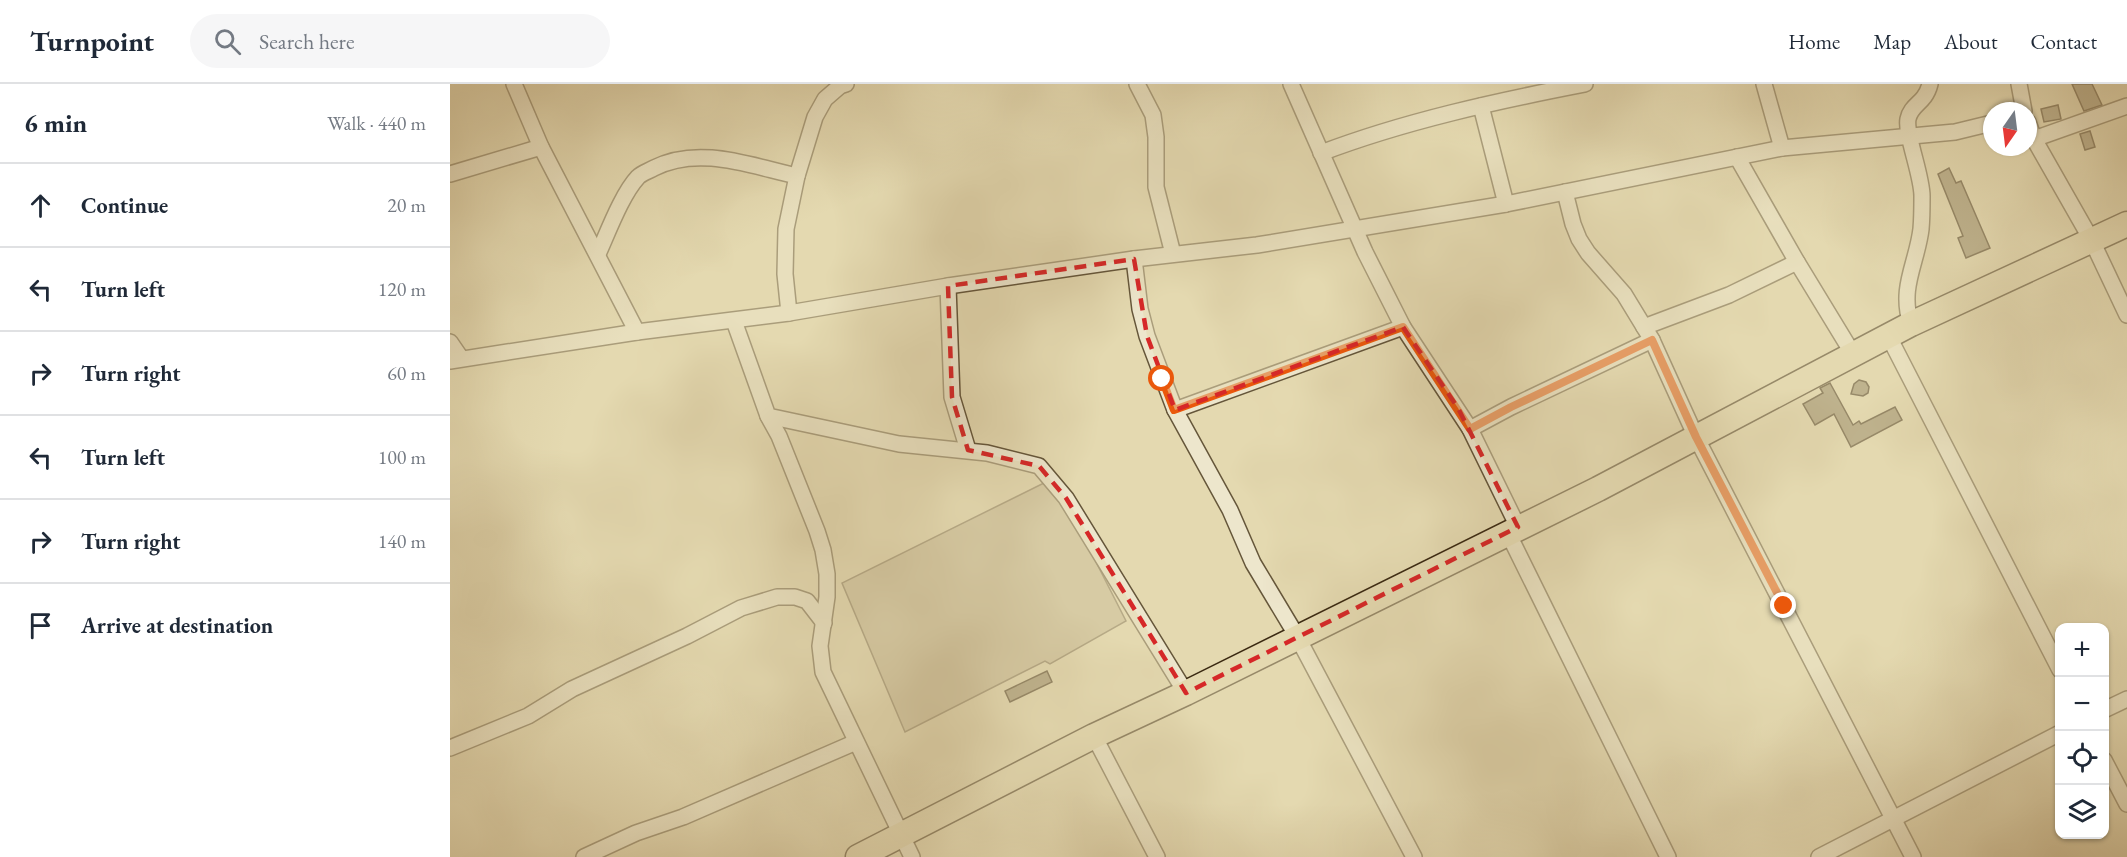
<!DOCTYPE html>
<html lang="en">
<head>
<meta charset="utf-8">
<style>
	body { margin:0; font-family:"EB Garamond",serif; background:#f6f6f7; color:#1f2937 }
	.controls { position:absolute; right:18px; bottom:18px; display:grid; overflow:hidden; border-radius:12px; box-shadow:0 2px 4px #0004 }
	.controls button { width:54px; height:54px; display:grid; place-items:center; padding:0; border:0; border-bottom:2px solid #e0e1e3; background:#fff; color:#1f2937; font:30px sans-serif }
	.compass { position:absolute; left:1533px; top:18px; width:54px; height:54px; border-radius:50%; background:#fff; box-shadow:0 2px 4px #0004; rotate:194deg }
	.stop { position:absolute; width:18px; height:18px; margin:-14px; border:4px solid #ea580c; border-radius:50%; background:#fff }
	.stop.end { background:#ea580c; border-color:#fff; box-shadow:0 2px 6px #0008 }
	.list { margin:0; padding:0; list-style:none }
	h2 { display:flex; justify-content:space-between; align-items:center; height:78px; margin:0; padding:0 24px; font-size:26px }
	h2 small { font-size:20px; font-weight:400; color:#747a83 }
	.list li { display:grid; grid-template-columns:39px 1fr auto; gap:18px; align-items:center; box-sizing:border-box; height:84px; padding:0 24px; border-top:2px solid #e0e1e3 }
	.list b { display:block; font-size:22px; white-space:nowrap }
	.list em { font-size:20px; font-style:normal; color:#747a83 }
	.icon { flex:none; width:33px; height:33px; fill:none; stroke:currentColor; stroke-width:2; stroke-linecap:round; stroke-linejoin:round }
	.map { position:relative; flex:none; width:1677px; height:773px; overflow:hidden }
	header { display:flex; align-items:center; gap:36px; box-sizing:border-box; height:84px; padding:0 30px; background:#fff; border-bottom:2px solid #e0e1e3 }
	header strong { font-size:28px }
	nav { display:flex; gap:33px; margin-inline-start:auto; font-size:21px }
	.search { width:420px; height:54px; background:#f6f6f7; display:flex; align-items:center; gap:15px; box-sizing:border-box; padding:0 21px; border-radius:33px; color:#747a83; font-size:22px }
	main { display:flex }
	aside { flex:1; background:#fff }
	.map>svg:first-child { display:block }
	.green { fill:#c7bb95; stroke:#817254; stroke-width:1.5 }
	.building { fill:#938564; stroke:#3b2a12; stroke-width:1.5 }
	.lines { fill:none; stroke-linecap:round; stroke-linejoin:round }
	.street-casing { stroke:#65563a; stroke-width:18 }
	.primary-casing { stroke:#3b2a12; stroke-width:27 }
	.street { stroke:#ede6cc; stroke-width:15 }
	.primary { stroke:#e4d9b0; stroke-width:24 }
	.route { stroke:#ea580c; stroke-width:8 }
	.marked { fill:none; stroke:#d62828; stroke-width:4.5; stroke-dasharray:12 8; stroke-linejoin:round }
</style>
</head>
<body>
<header>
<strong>Turnpoint</strong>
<div class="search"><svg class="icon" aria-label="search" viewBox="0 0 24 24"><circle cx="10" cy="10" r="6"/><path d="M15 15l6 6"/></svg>Search here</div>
<nav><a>Home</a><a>Map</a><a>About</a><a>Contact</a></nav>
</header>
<main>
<aside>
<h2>6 min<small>Walk · 440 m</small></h2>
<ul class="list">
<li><svg class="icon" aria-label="ahead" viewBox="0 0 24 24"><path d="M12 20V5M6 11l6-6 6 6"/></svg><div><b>Continue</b></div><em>20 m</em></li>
<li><svg class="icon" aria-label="left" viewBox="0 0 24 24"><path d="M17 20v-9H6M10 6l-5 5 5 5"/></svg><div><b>Turn left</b></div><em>120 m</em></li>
<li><svg class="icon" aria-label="right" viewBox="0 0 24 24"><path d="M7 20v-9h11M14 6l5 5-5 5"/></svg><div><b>Turn right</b></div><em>60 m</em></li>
<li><svg class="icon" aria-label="left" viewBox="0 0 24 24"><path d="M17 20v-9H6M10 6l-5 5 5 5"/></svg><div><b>Turn left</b></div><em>100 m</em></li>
<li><svg class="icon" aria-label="right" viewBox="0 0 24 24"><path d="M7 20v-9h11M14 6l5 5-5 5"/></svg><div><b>Turn right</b></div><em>140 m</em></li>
<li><svg class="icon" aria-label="arrive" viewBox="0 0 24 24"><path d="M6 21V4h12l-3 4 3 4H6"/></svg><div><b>Arrive at destination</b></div></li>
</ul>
</aside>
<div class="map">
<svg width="1677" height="773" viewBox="0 0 1677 773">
	<rect width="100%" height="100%" fill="#e4d9b0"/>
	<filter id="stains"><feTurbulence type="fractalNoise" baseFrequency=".00333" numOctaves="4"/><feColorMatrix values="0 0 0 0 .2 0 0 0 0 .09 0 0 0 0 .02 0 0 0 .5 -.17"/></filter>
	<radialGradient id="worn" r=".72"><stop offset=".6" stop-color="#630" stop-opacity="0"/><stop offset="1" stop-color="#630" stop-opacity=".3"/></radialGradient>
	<polygon class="green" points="596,398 617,421 676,537 600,580 595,577 455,648 392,499"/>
	<g class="building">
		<polygon points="1622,0 1642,0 1652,21 1634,27"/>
		<polygon points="1608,21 1611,35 1594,38 1591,25"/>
		<polygon points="1640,47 1645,63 1635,66 1630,50"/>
		<polygon points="1499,84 1506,99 1511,97 1540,164 1516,174 1508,154 1513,152 1488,90"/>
		<polygon points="1409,296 1416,298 1419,303 1418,309 1413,312 1401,310 1404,300"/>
		<polygon points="1380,299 1403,341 1409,337 1411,340 1445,323 1452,336 1401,363 1384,330 1365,341 1353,320 1373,309 1370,304"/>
		<polygon points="597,587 602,598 560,618 555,607"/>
	</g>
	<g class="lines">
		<defs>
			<g id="street">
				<polyline points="64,0 91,63 187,248"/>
				<polyline points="687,0 703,31 706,53 706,103 723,170"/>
				<polyline points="841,0 915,168 953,243 1020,345 1068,443"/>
				<polyline points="1314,0 1332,64"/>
				<polyline points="1569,0 1574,27"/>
				<polyline points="1031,22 1056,120"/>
				<polyline points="1578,38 1584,55 1642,157 1677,231"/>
				<polyline points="1584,55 1677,22"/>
				<path d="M871 69C955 37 1047 17 1135 0"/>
				<polyline points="1287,73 1347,178 1403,270"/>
				<polyline points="0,90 91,63"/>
				<polyline points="1115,108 1123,140 1129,155 1138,169 1174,210 1202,256 1246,353 1463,773"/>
				<path d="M148 170C158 148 172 110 188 93 192 89 199 87 204 84 249 61 301 82 347 92"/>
				<polyline points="684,175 690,225 697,252 725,326 780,426 803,479 848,554 964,773"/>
				<polyline points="498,202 502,313 518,366"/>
				<polyline points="339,229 335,190 336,145 347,92 365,33 375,15 390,2 396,0"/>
				<polyline points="284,237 318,332 449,360 537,369 589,382 616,414 736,609"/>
				<path d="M1461 240C1449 204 1467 179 1471 145 1472 134 1472 123 1472 112 1472 91 1455 50 1458 35 1460 24 1469 20 1474 13 1477 9 1479 4 1480 0"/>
				<polyline points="1194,243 1279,211 1347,178"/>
				<polyline points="1439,253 1610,586"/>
				<polyline points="0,258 11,274"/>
				<polyline points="0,277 187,248 339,229 498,202 684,175 807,161 1056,120 1332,64 1505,48 1542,39"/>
				<polyline points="725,326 953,243"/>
				<polyline points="318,332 329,352 367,447 373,466 377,490 377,513 370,562 373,588 462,773"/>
				<polyline points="1020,345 1061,323 1202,256"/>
				<polyline points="1058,449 1218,773"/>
				<polyline points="1654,626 1677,615"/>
				<polyline points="644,652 707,773"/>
				<polyline points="0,664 78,632 122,605 237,552 291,524 327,513 345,513 357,517 374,539"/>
				<polyline points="1654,676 1677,720"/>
				<polyline points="134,773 186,749 233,733 406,658"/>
				<polyline points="1369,773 1610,649"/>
			</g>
			<polyline id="primary" points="408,773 644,652 736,609 1148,405 1461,240 1677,140"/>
		</defs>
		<use href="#street" class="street-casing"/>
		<use href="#primary" class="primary-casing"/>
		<use href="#street" class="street"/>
		<use href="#primary" class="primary"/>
	</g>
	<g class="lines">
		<polyline class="route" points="712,295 724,326 953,243 1020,345 1061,323 1202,256 1246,353 1334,522"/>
	</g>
	<path d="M0 0H1677V773H0ZM684 175 697 252 725 326 953 243 1008 324 1068 443 736 609 616 414 589 382 518 366 502 313 498 202Z" fill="#e4d9b0" fill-opacity=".55" fill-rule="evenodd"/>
	<path class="marked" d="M684 175 697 252 725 326 953 243 1008 324 1068 443 736 609 616 414 589 382 518 366 502 313 498 202Z"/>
	<rect width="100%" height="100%" filter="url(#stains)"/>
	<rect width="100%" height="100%" fill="url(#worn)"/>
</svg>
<div class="controls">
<button>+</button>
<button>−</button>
<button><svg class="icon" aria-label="locate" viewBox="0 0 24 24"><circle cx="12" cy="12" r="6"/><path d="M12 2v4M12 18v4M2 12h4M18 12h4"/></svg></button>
<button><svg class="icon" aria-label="layers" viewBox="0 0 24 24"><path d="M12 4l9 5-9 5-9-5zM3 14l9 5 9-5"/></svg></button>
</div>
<svg class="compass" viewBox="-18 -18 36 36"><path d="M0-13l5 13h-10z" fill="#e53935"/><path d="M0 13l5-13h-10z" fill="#747a83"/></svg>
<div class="stop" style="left:712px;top:295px"></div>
<div class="stop end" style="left:1334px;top:522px"></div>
</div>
</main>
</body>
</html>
